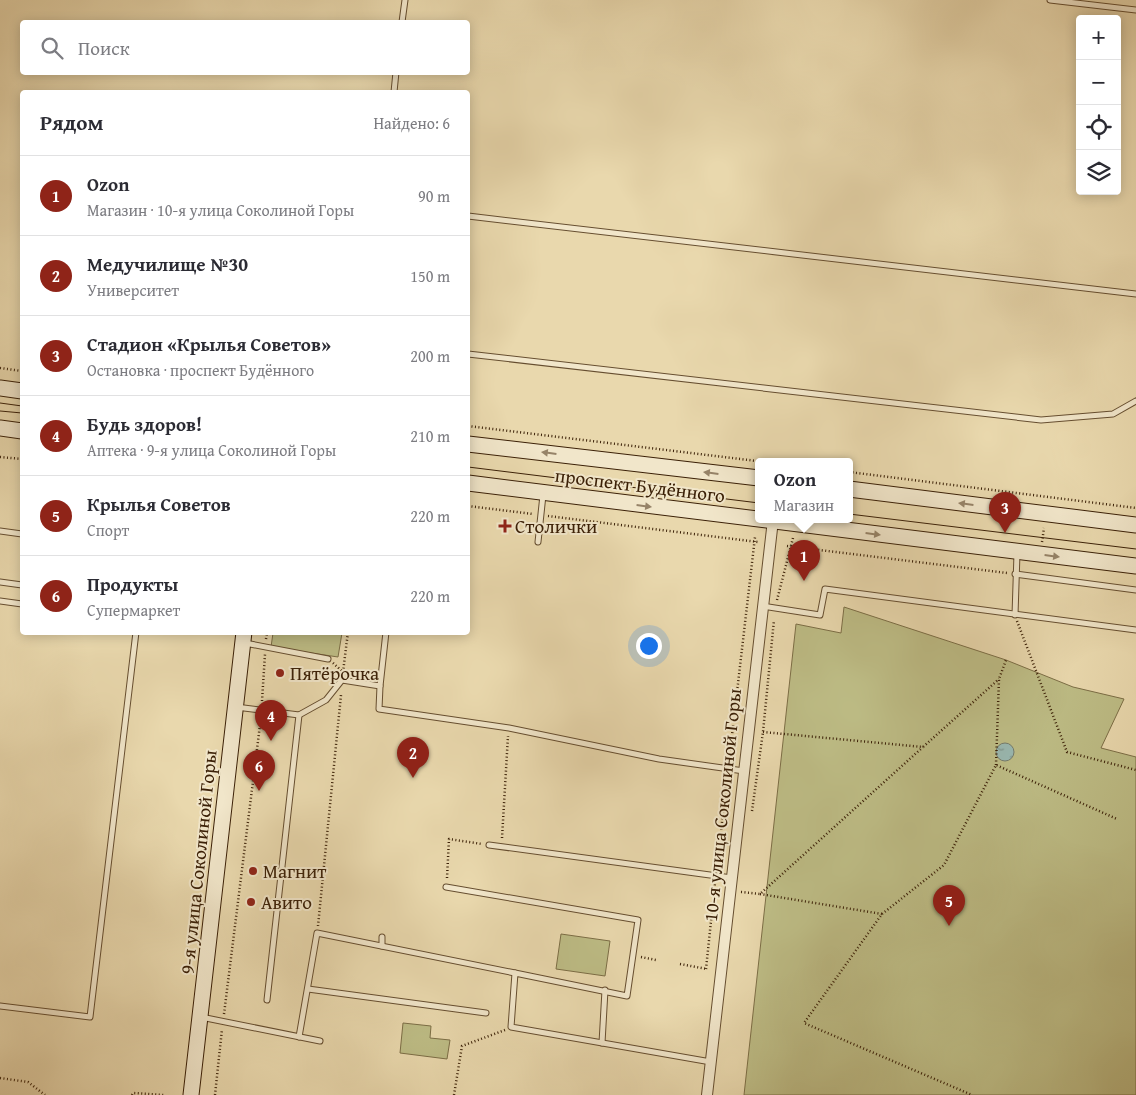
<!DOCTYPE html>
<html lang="ru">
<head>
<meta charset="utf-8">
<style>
	body { margin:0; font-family:"Gentium Book Plus",serif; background:#f2f2f3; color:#2b2b33 }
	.controls { position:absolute; right:15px; top:15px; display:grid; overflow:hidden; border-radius:5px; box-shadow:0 2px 12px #0003 }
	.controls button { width:45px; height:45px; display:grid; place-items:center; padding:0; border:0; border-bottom:1px solid #e1e1e2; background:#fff; color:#2b2b33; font:25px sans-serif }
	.you { position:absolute; left:648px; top:645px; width:18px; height:18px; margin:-12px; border:4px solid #fff; border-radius:50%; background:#1a73e8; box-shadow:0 0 0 8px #1a73e833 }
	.badge { display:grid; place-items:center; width:32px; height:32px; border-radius:50%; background:#8f2418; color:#fff; font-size:16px; font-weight:700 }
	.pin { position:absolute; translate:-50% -41px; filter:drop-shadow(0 1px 2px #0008) }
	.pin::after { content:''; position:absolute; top:26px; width:18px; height:15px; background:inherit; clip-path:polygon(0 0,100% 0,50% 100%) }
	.popup { position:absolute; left:755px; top:458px; width:98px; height:65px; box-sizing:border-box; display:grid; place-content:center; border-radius:5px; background:#fff; filter:drop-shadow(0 1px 4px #0005); font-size:16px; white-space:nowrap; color:#7c7c81 }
	.popup b { font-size:19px; color:#2b2b33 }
	.popup::after { content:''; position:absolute; left:50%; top:100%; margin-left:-10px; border:10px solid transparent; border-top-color:#fff }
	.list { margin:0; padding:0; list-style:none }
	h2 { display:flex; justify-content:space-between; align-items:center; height:65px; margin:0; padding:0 20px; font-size:21px }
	h2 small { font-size:16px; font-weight:400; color:#7c7c81 }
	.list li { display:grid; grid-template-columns:32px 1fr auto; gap:15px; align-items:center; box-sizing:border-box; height:80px; padding:0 20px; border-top:1px solid #e1e1e2 }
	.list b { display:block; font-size:19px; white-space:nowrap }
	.list p { margin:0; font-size:16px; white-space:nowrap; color:#7c7c81 }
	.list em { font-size:16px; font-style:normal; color:#7c7c81 }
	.icon { flex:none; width:28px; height:28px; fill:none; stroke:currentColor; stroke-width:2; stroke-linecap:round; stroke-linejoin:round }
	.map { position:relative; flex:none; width:1136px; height:1095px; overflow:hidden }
	.search { position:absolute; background:#fff; box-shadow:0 2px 12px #0003; left:20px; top:20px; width:450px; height:55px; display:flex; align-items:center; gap:12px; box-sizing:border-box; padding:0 18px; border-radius:5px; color:#7c7c81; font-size:19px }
	.panel { position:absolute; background:#fff; box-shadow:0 2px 12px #0003; left:20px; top:90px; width:450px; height:545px; border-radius:5px }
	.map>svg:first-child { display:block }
	.green { fill:#bdbc85; stroke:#7c6e46 }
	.water { fill:url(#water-ripples); stroke:#737b6d }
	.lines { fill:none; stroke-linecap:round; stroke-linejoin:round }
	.lane-casing { stroke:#664e30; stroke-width:7 }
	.street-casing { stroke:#664e30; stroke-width:12 }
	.secondary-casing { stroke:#3b2007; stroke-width:17 }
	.path { stroke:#3b2007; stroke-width:2.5; stroke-dasharray:1 2.5; stroke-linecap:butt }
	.lane { stroke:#f1e6ca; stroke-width:5 }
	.street { stroke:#f1e6ca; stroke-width:10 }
	.secondary { stroke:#f1e6ca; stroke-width:15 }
	.tram { stroke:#3b2007; stroke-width:1 }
	.oneway { fill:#968368 }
	.poi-dot { fill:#8f2418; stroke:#f1e6ca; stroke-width:2 }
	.labels { text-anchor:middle; stroke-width:4; stroke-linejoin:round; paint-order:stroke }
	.street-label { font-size:19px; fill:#3b2007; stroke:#f1e6ca }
	.poi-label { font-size:19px; fill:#3b2007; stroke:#f1e6ca; text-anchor:start }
</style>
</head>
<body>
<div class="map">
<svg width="1136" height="1095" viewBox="0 0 1136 1095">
	<defs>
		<pattern id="water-ripples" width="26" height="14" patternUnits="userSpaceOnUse" patternTransform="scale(1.25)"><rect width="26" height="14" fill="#99b8b1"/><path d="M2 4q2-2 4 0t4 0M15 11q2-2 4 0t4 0" fill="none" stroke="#7e958e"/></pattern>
	</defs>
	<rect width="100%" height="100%" fill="#e9d8ad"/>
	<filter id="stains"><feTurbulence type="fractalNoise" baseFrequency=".004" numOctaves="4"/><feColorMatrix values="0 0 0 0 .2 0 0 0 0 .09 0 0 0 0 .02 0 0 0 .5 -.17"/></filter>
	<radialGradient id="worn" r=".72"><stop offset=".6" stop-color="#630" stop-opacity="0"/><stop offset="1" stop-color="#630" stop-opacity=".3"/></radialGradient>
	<g class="green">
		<polygon points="844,607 1006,660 1073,687 1124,699 1101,748 1136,757 1136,1095 744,1095 796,624 841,633"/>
		<polygon points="273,633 342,633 338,657 271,647"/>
		<polygon points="561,934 610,941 605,976 556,969"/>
		<polygon points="403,1023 431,1026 430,1038 450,1040 447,1059 400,1053"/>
	</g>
	<circle class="water" cx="1005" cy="752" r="9"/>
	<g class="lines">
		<defs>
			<g id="lane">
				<polyline points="1050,0 1136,10"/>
				<polyline points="402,22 405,0"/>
				<polyline points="394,92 396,72"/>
				<polyline points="468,216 1136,294"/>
				<polyline points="468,354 1041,420 1113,414 1136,401"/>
				<polyline points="0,531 22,534"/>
				<polyline points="538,542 543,495"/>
				<polyline points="1015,574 1136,590"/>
				<polyline points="0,582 22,585"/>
				<polyline points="0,601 22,604"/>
				<polyline points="762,606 820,615 825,589 1136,630"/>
				<polyline points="1015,615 1017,553"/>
				<polyline points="245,643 328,659"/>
				<polyline points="380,686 379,709 509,728 659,759 744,771"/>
				<polyline points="236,707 299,715 326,700 342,680 380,686 386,632"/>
				<polyline points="489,845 732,878"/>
				<polyline points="446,887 638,920 627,996 515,973 511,1027 711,1062"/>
				<polyline points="382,946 382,937"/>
				<polyline points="308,989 486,1013"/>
				<polyline points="267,1000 299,715"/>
				<polyline points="0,1006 90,1017 136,632"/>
				<polyline points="201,1017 320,1041"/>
				<polyline points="299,1037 317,933 515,973"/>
				<polyline points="602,1043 605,990"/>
			</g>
			<polyline id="street" points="707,1095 773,520"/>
			<g id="secondary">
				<polyline points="0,388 22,391"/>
				<polyline points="0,428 22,431"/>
				<polyline points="468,444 759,478"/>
				<polyline points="468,483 1136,566"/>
				<polyline points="849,489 1136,525"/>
				<polyline points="191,1095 244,632"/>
			</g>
		</defs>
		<use href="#lane" class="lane-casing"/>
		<use href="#street" class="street-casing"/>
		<use href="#secondary" class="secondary-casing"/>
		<g class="path">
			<polyline points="0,368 22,371"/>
			<polyline points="468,426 765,462"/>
			<polyline points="0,457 22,459"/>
			<polyline points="849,472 1136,508"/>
			<polyline points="468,506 533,514"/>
			<polyline points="548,516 758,542"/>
			<polyline points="1042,542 1044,528"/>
			<polyline points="787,546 1007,573"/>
			<polyline points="777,600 793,538"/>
			<polyline points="1017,621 1067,752 1136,770"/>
			<polyline points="266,639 267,632"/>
			<polyline points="333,663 343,672"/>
			<polyline points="343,672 348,632"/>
			<polyline points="262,701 265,654"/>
			<polyline points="763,732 923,747 999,679"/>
			<polyline points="729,761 755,537"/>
			<polyline points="996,765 999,679 1006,660"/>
			<polyline points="752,811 763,732 774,620"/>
			<polyline points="502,838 508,736"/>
			<polyline points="717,868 727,776"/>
			<polyline points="447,878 449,839 482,844"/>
			<polyline points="741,892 760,894 923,747"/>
			<polyline points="760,894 882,914 804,1023 972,1095"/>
			<polyline points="882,914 944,865 996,765 1117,819"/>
			<polyline points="318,926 341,695"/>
			<polyline points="641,957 656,960"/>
			<polyline points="680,964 707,969"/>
			<polyline points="706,969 715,883"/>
			<polyline points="224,1014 261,717"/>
			<polyline points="0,1078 28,1082 45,1095"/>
			<polyline points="132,1095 133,1093 164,1095"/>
			<polyline points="215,1095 222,1029"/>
			<polyline points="454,1095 462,1046 505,1030"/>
		</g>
		<use href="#lane" class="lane"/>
		<use href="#street" class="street"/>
		<use href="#secondary" class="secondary"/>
		<g class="tram">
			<polyline points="0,403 22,406"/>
			<polyline points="0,411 22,413"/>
			<polyline points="468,467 759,503"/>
			<polyline points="849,514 1136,549"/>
		</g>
	</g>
	<defs><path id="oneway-solid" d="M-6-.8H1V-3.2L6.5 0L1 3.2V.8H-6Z" transform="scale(1.25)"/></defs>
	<g class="oneway">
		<use href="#oneway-solid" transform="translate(549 453) rotate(-173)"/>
		<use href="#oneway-solid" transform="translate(711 473) rotate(-173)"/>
		<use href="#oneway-solid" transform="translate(966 504) rotate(-173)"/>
		<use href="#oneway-solid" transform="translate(644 506) rotate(7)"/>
		<use href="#oneway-solid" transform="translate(873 534) rotate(7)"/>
		<use href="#oneway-solid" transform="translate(1052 556) rotate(7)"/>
	</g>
	<g class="poi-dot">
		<path d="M502.5 518.5h5v5h5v5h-5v5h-5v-5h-5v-5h5z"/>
		<circle cx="280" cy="673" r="5"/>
		<circle cx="253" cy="871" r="5"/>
		<circle cx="251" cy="902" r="5"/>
	</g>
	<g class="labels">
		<g class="street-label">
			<text transform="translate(640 485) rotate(7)" y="7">проспект Будённого</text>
			<text transform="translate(722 805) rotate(-84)" y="7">10-я улица Соколиной Горы</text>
			<text transform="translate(198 862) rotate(-84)" y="7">9-я улица Соколиной Горы</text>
		</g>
		<g class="poi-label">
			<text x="515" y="533">Столички</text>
			<text x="290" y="680">Пятёрочка</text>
			<text x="263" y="878">Магнит</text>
			<text x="261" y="909">Авито</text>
		</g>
	</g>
	<rect width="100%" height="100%" filter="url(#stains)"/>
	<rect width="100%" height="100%" fill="url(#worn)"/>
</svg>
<div class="controls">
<button>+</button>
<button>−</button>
<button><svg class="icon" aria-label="locate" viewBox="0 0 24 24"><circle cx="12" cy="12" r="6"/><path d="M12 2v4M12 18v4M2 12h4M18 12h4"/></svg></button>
<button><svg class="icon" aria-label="layers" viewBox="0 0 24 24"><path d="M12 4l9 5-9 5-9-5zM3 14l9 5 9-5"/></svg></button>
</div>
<div class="you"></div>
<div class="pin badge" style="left:804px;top:581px">1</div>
<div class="popup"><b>Ozon</b>Магазин</div>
<div class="pin badge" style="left:413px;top:778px">2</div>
<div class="pin badge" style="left:1005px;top:533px">3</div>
<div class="pin badge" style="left:271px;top:741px">4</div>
<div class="pin badge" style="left:949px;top:926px">5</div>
<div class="pin badge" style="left:259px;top:791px">6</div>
<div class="search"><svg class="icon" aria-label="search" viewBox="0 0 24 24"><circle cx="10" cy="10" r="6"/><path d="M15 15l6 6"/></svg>Поиск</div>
<section class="panel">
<h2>Рядом<small>Найдено: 6</small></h2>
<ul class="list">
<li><span class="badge">1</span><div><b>Ozon</b><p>Магазин · 10-я улица Соколиной Горы</p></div><em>90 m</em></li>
<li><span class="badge">2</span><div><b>Медучилище №30</b><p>Университет</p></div><em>150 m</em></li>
<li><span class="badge">3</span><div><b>Стадион «Крылья Советов»</b><p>Остановка · проспект Будённого</p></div><em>200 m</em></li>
<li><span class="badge">4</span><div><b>Будь здоров!</b><p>Аптека · 9-я улица Соколиной Горы</p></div><em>210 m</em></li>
<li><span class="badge">5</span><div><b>Крылья Советов</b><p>Спорт</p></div><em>220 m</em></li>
<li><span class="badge">6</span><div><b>Продукты</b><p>Супермаркет</p></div><em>220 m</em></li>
</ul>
</section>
</div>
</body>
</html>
